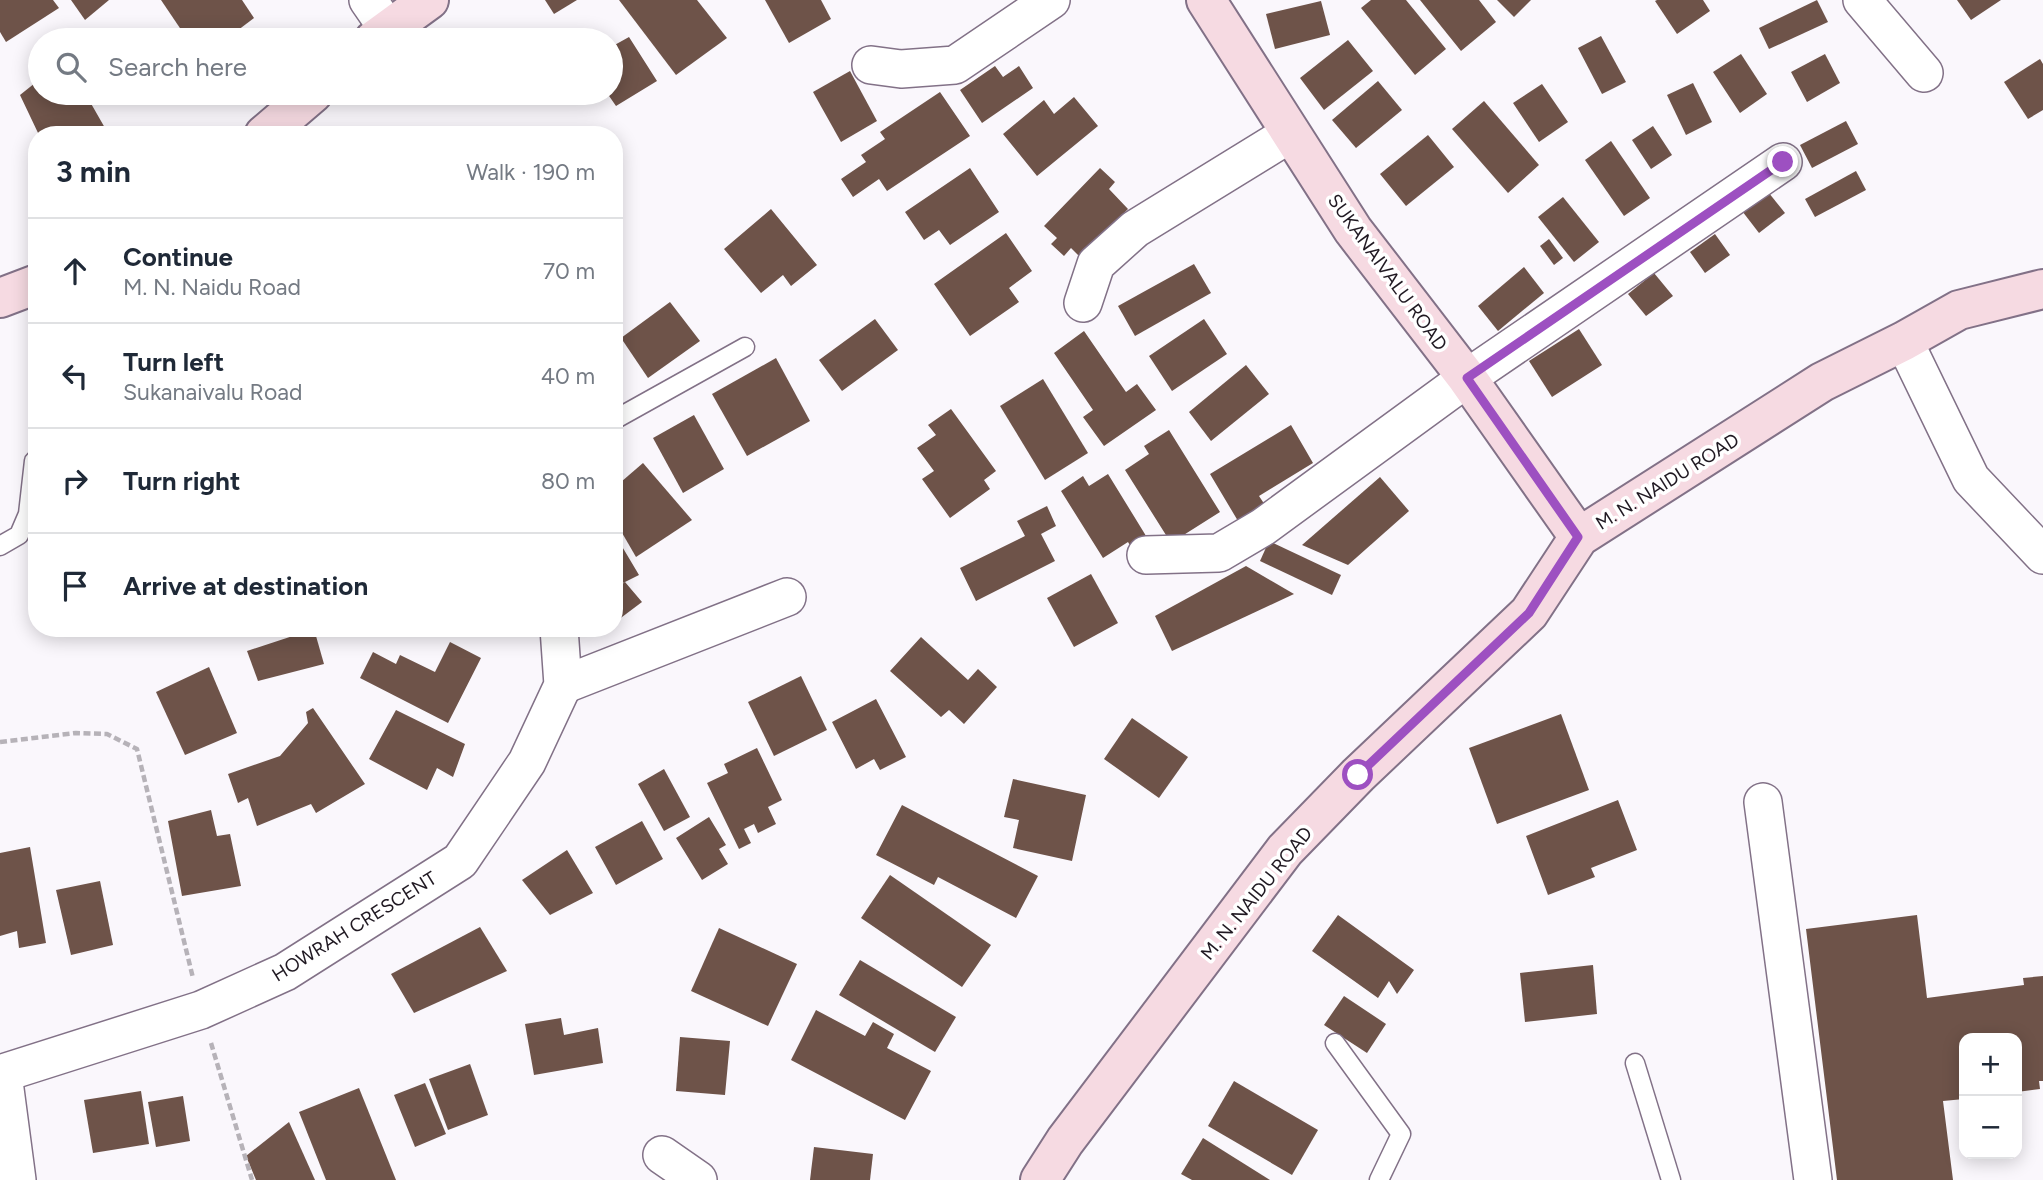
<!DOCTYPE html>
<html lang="en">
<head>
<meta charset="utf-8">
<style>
	body { margin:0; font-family:Figtree,sans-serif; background:#f6f6f7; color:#1f2937 }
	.controls { position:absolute; right:21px; bottom:21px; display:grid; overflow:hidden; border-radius:14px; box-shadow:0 4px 18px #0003 }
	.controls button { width:63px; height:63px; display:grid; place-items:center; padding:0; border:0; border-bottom:2px solid #e0e1e3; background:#fff; color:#1f2937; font:35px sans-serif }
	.stop { position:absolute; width:21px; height:21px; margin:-16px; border:5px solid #9d50c1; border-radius:50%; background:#fff }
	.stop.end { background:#9d50c1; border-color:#fff; box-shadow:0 2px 7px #0008 }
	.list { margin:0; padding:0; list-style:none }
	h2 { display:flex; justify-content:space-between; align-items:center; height:91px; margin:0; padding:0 28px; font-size:30px }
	h2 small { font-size:23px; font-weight:400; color:#747a83 }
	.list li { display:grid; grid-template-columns:46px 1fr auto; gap:21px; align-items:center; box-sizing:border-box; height:105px; padding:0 28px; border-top:2px solid #e0e1e3 }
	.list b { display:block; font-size:26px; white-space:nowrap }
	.list p { margin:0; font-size:23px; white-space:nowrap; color:#747a83 }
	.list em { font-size:23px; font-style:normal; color:#747a83 }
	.icon { flex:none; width:38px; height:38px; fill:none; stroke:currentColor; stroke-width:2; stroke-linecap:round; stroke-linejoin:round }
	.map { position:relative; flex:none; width:2043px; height:1180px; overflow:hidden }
	.search { position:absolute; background:#fff; box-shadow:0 4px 18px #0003; left:28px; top:28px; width:595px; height:77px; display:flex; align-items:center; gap:18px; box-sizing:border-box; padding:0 24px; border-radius:38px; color:#747a83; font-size:26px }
	.panel { position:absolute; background:#fff; box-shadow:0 4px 18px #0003; left:28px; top:126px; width:595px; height:511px; border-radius:28px }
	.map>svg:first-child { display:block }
	.building { fill:#6e5349 }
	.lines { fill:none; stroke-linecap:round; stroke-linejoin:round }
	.lane-casing { stroke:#827187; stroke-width:21 }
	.street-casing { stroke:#827187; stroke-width:40 }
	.secondary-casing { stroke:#827187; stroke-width:42 }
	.path { stroke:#b6b2b8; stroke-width:4.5; stroke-dasharray:7 3.5; stroke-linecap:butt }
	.lane { stroke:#fff; stroke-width:18 }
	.street { stroke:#fff; stroke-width:37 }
	.secondary { stroke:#f6dae2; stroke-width:38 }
	.route { stroke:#9d50c1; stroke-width:9 }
	.labels { text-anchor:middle; stroke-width:7; stroke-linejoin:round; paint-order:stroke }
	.street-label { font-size:19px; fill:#201922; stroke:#fff }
</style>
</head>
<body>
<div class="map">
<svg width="2043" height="1180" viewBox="0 0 2043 1180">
	<rect width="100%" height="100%" fill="#faf7fc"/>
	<g class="building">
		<polygon points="0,0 53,0 59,8 6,42 0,32"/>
		<polygon points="71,0 109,0 85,20"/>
		<polygon points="161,0 242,0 254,18 225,40 188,40"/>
		<polygon points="545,0 577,0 554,14"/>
		<polygon points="619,0 697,0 727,38 676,75"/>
		<polygon points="765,0 821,0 831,19 789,43"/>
		<polygon points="1371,0 1406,0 1446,49 1415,75 1361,8"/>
		<polygon points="1420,0 1479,0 1496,22 1461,51"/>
		<polygon points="1497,0 1531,0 1514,17"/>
		<polygon points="1657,0 1703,0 1710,11 1677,34 1655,1"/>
		<polygon points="1817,0 1828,22 1769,49 1759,28"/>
		<polygon points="1957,0 2001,0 1971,20"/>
		<polygon points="1321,1 1330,35 1275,49 1266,14"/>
		<polygon points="1601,36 1626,82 1602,94 1578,48"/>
		<polygon points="629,37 657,81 616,106 607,93 611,93 611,47"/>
		<polygon points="1348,40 1373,71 1324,110 1300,78"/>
		<polygon points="1741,54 1767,94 1740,113 1713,72"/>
		<polygon points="1825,54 1840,83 1807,102 1791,72"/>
		<polygon points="2040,59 2043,64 2043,110 2028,119 2004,82"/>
		<polygon points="995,66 1003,77 1019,66 1033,88 982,123 960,90"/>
		<polygon points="850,71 877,121 841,142 813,92"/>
		<polygon points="40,79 40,93 85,93 109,135 39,135 20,95"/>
		<polygon points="1378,81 1402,110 1356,148 1332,120"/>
		<polygon points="1693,83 1712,122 1686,135 1667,95"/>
		<polygon points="1542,84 1568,122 1539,142 1513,103"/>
		<polygon points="940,92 970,136 887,191 879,179 853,197 841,179 866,162 861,155 885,139 880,132"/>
		<polygon points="1074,97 1098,126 1037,176 1003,134 1044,100 1054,114"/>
		<polygon points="1484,101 1539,165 1508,193 1452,129"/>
		<polygon points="1846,121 1858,144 1812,168 1800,145"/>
		<polygon points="1653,126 1672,155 1651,169 1632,140"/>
		<polygon points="1428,135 1454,167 1406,206 1380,174"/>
		<polygon points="1611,141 1650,198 1624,216 1585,160"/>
		<polygon points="970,168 999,212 950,245 939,230 924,240 905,212"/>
		<polygon points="1100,168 1115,182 1109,189 1128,209 1080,257 1071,248 1064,256 1051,244 1057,238 1044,226"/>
		<polygon points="1856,171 1866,190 1815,217 1805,199"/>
		<polygon points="1764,187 1785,213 1759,233 1739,207"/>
		<polygon points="1563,197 1599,242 1574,262 1538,217"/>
		<polygon points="771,209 817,265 791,286 783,275 761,293 724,249"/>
		<polygon points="1006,233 1032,271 1009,288 1019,302 970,336 934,284"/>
		<polygon points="1715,234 1730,255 1705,273 1690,252"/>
		<polygon points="1549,239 1563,258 1554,265 1540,246"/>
		<polygon points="1194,264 1211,293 1135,336 1118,306"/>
		<polygon points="1524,267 1544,293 1498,331 1478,306"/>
		<polygon points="1654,273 1673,296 1646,316 1628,294"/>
		<polygon points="670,302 700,341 648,378 621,338"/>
		<polygon points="875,319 898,350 842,391 819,360"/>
		<polygon points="1204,319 1227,354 1172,391 1149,356"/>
		<polygon points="1579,329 1602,365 1552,397 1529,361"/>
		<polygon points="1084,331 1126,392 1137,384 1156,410 1104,446 1083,417 1093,410 1054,353"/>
		<polygon points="776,358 810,421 747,456 712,394"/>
		<polygon points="1246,365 1269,394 1211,441 1189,412"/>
		<polygon points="1043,379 1088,453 1045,480 1000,406"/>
		<polygon points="951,409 996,471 984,480 990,489 950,518 922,479 934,471 917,448 936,435 928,425"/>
		<polygon points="694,415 724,469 683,493 653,438"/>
		<polygon points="1291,425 1313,463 1259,496 1265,505 1238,521 1210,474"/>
		<polygon points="1169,430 1220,512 1171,543 1125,470 1149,454 1144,446"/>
		<polygon points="643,463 692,520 636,557 614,519 614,488"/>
		<polygon points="1108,474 1151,544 1135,554 1128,542 1103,558 1061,491 1083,476 1089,486"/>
		<polygon points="1380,477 1409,511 1348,565 1302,545"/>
		<polygon points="1047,506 1056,526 1041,534 1055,561 976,601 960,568 1025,536 1017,521"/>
		<polygon points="614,533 639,575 625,582 642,602 618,620 614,616 614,590 625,582 614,587"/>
		<polygon points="1269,541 1341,575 1332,595 1260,561"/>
		<polygon points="1246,566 1294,594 1172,651 1155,616"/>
		<polygon points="1091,574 1118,623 1074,647 1047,598"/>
		<polygon points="314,629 324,664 258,681 247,651"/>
		<polygon points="921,637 968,680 978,669 997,687 964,724 949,710 941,717 890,671"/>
		<polygon points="450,642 481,658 448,723 360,678 373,652 396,664 400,655 435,672"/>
		<polygon points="209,667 237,733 185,755 156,692"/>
		<polygon points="801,676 827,730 774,756 748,702"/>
		<polygon points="876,699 906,757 880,770 874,759 856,769 832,722"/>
		<polygon points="313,708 365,784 316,813 311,804 257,826 248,798 238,803 228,774 280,756 308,723 306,712"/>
		<polygon points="396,710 465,744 453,777 437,768 427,790 369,759"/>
		<polygon points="1561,714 1589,790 1497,824 1469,748"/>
		<polygon points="1132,718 1188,757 1159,798 1104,759"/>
		<polygon points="757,748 782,800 768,807 776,824 758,833 754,824 744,829 751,843 739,849 707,783 728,773 724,764"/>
		<polygon points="664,769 690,817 664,831 638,784"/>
		<polygon points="1013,779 1086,795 1072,861 1013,848 1019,820 1004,817"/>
		<polygon points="1618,800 1637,850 1591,868 1595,877 1548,895 1526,836"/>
		<polygon points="902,805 1038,876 1016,918 938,877 934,885 876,855"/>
		<polygon points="211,810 217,836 230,834 241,886 182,896 168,821"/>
		<polygon points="709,817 726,845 719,849 728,864 702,880 676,838"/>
		<polygon points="642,821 663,859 616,885 595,847"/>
		<polygon points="30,847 46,943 19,948 17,931 0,936 0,853"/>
		<polygon points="567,850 593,893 550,915 522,880"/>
		<polygon points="890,875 991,945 962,987 861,918"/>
		<polygon points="100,881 113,945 71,955 56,890"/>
		<polygon points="1338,915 1414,970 1397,994 1389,981 1378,998 1312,951"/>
		<polygon points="1917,915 1927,998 2024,985 2023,978 2043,976 2043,1081 2039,1081 2040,1089 2017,1092 2017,1038 1964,1038 1964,1099 1943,1101 1953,1180 1837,1180 1806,929"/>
		<polygon points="480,927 507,971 414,1013 391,974"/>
		<polygon points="719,928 797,964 768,1026 691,991"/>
		<polygon points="860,960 956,1017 935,1052 839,995"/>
		<polygon points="1593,965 1597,1014 1525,1022 1520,973"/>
		<polygon points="1344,996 1386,1024 1367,1053 1324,1025"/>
		<polygon points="816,1010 865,1036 873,1022 894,1034 887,1048 931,1071 905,1120 791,1060"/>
		<polygon points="561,1018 564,1035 598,1028 603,1063 534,1075 525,1024"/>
		<polygon points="680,1037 730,1041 725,1095 676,1091"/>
		<polygon points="470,1064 488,1115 448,1130 429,1079"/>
		<polygon points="1234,1081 1318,1130 1292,1175 1208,1126"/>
		<polygon points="425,1083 446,1134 415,1147 394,1095"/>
		<polygon points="359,1088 396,1180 326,1180 299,1112"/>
		<polygon points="141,1091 149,1144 93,1153 84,1100"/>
		<polygon points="183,1096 190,1141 156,1147 148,1102"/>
		<polygon points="289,1122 315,1180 256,1180 246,1156"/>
		<polygon points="1203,1138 1270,1180 1192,1180 1181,1174"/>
		<polygon points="814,1147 873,1154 870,1180 810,1180"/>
	</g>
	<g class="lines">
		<defs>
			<g id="lane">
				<polyline points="614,420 745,347"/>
				<polyline points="0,546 19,535 28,514 34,461"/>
				<polyline points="1335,1043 1401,1134 1379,1180"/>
				<polyline points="1635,1063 1671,1180"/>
			</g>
			<g id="street">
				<polyline points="368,0 388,29"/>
				<polyline points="1862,0 1924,73"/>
				<polyline points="871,65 901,69 955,65 1051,0"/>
				<polyline points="1083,303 1096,264 1135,229 1291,133"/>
				<polyline points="1904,341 1971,479 2043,555"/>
				<polyline points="1146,555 1219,553 1263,527 1467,378 1783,162"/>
				<polyline points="563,685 787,597"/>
				<polyline points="1763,802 1813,1180"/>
				<polyline points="0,1074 201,1010 285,972 460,861 527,762 563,685 559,628"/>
				<polyline points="3,1074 17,1180"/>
				<polyline points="662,1155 698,1180"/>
			</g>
			<g id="secondary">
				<polyline points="1206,0 1353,230 1467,378 1579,537"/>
				<polyline points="374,40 429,0"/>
				<polyline points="264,135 313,93"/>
				<polyline points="0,298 37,284"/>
				<polyline points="1040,1180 1065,1141 1285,850 1358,775 1529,613 1579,537 1822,382 1904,341 1959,310 2043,289"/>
			</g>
		</defs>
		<use href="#lane" class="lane-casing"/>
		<use href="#street" class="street-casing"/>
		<use href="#secondary" class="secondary-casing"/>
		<g class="path">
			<polyline points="0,742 76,733 107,734 137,749 193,978"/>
			<polyline points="211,1043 252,1180"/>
		</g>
		<use href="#lane" class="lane"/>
		<use href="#street" class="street"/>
		<use href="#secondary" class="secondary"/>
	</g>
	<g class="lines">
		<polyline class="route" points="1358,775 1529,613 1578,537 1467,378 1783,162"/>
	</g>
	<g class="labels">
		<g class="street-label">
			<text transform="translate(1388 272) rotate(54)" y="7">SUKANAIVALU ROAD</text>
			<text transform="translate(1667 481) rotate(-32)" y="7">M. N. NAIDU ROAD</text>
			<text transform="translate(1256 893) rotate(-51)" y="7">M. N. NAIDU ROAD</text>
			<text transform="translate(354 926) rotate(-32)" y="7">HOWRAH CRESCENT</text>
		</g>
	</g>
</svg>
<div class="controls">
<button>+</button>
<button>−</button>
</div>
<div class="stop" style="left:1358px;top:775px"></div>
<div class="stop end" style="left:1783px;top:162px"></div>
<div class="search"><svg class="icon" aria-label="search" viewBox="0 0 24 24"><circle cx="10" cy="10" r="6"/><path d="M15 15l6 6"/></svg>Search here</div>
<section class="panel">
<h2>3 min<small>Walk · 190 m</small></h2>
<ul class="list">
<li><svg class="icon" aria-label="ahead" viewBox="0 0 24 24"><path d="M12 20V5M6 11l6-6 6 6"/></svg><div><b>Continue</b><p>M. N. Naidu Road</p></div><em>70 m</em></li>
<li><svg class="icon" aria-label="left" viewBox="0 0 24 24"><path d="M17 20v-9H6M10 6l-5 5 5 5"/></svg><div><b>Turn left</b><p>Sukanaivalu Road</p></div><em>40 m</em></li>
<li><svg class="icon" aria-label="right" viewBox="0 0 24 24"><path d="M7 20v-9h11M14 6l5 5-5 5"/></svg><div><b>Turn right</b></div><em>80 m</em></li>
<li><svg class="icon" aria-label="arrive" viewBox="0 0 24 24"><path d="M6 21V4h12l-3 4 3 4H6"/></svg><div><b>Arrive at destination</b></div></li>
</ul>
</section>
</div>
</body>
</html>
